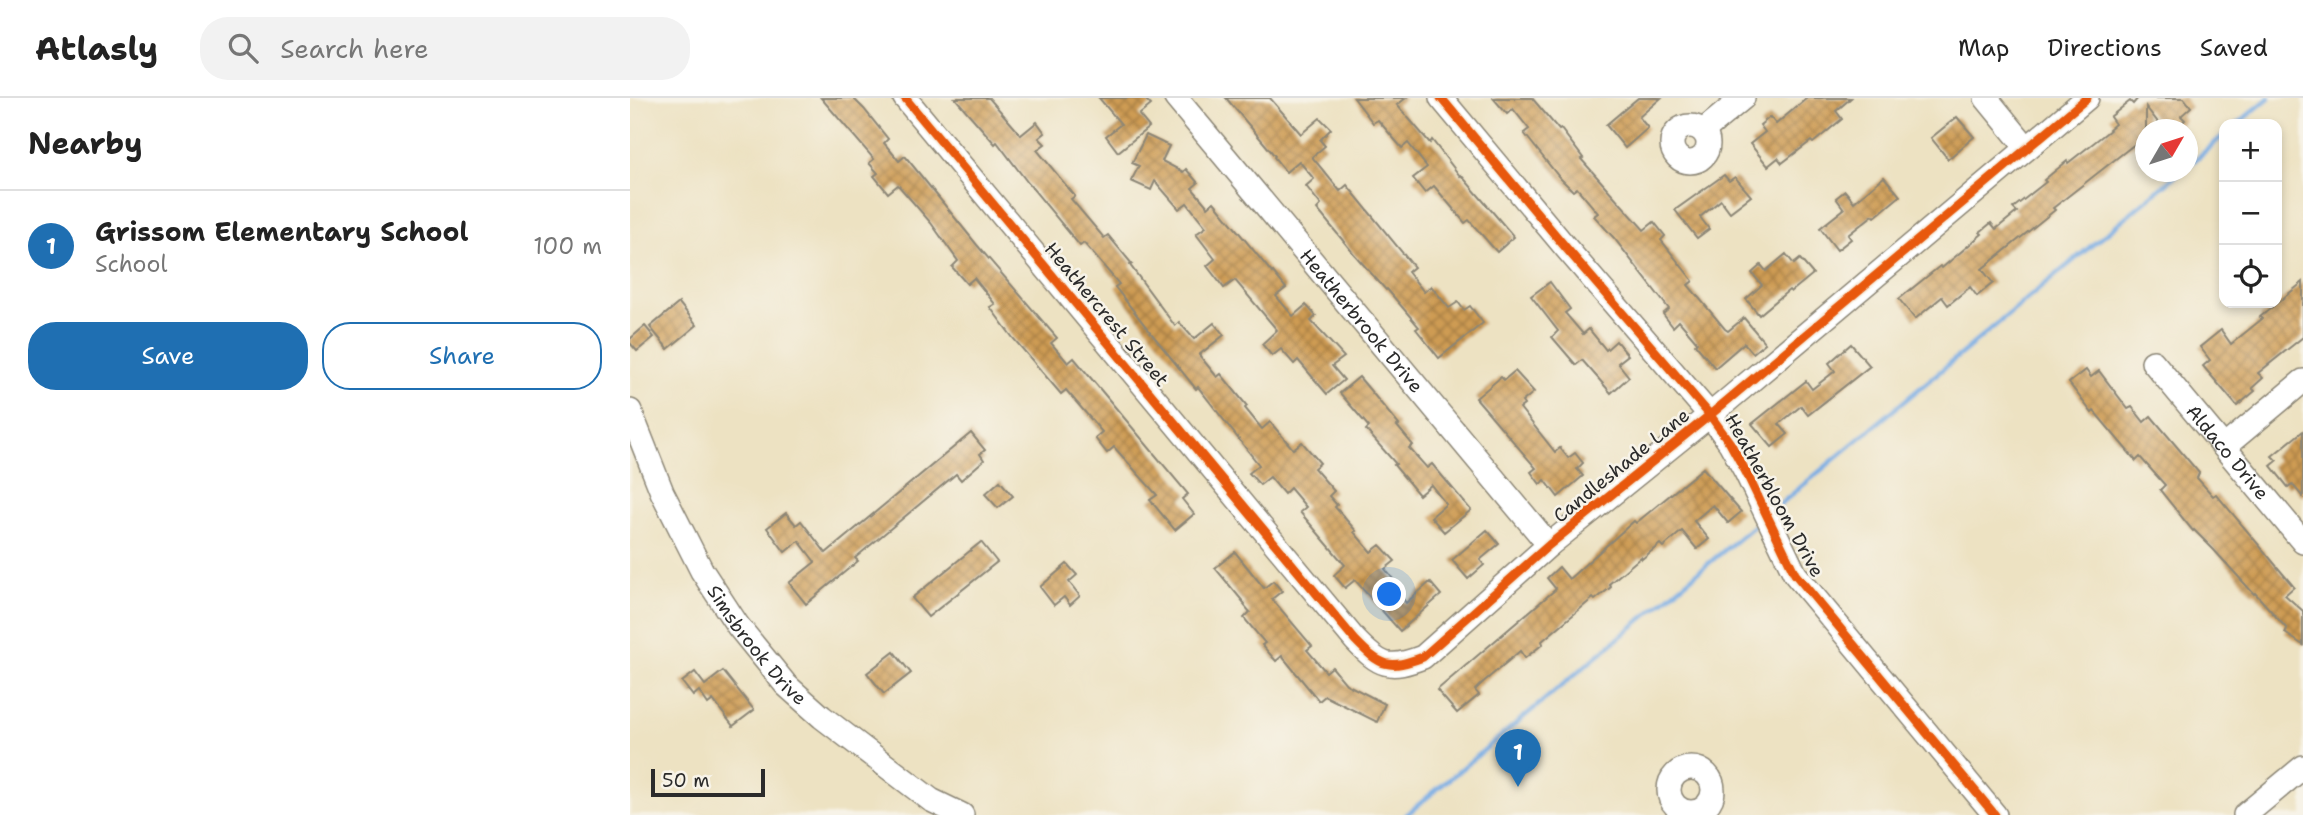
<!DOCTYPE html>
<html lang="en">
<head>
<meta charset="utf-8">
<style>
	body { margin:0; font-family:"Shantell Sans",sans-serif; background:#f2f2f2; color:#222 }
	.controls { position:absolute; right:21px; top:21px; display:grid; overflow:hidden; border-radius:14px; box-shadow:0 4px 10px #0003 }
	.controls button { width:63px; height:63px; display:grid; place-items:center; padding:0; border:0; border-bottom:2px solid #e0e0e0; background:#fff; color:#222; font:35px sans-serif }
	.compass { position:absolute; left:1505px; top:21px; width:63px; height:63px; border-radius:50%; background:#fff; box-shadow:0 4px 10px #0003; rotate:51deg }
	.scale { position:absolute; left:21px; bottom:18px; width:114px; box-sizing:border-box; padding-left:7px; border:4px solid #2b2b2b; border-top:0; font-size:19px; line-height:24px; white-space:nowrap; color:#2b2b2b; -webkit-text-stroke:5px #f7f3e8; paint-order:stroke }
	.you { position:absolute; left:760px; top:497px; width:24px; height:24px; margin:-18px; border:5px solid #fff; border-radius:50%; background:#1a73e8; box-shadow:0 0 0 10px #1a73e833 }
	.badge { display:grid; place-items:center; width:46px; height:46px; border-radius:50%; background:#1f6fb2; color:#fff; font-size:23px; font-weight:700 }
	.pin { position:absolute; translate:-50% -58px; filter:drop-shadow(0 2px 4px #0008) }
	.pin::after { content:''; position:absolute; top:37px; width:24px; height:21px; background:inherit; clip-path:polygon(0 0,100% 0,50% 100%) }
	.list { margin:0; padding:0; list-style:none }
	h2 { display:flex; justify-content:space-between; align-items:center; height:91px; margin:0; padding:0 28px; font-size:30px }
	h2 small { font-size:23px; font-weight:400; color:#767676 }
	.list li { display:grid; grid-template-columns:46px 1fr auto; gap:21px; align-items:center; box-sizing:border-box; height:112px; padding:0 28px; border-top:2px solid #e0e0e0 }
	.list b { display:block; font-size:26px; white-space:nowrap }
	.list p { margin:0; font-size:23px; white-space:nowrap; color:#767676 }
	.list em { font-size:23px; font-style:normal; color:#767676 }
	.actions { display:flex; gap:14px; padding:21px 28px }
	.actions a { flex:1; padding:16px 0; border:2px solid #1f6fb2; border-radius:28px; text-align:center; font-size:24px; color:#1f6fb2 }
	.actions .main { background:#1f6fb2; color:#fff }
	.icon { flex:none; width:38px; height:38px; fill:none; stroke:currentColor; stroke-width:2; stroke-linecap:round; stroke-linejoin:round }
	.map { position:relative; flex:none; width:1673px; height:717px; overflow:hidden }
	header { display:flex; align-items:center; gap:42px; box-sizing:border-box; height:98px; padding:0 35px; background:#fff; border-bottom:2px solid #e0e0e0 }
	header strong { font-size:33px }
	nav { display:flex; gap:38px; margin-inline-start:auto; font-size:24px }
	.search { width:490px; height:63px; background:#f2f2f2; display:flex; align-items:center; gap:18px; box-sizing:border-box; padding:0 24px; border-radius:28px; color:#767676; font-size:26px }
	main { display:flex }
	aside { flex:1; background:#fff }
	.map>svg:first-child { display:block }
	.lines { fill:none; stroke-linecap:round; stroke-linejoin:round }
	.stream { stroke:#77ace4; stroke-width:4.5 }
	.building { fill:url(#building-cross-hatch) }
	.minor-casing { stroke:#8c8676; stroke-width:26 }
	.minor { stroke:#fff; stroke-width:23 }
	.cycleway-casing { stroke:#f7f3e8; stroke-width:13 }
	.cycleway { stroke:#e8590c; stroke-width:9 }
	.labels { text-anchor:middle; stroke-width:5; stroke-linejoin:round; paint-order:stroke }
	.street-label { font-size:19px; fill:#2b2b2b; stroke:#f7f3e8 }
</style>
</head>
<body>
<header>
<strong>Atlasly</strong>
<div class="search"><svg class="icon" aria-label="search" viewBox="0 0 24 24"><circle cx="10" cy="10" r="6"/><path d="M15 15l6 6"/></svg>Search here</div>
<nav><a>Map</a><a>Directions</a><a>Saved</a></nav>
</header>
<main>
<aside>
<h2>Nearby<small></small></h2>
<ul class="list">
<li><span class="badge">1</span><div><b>Grissom Elementary School</b><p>School</p></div><em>100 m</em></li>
</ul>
<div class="actions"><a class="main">Save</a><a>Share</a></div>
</aside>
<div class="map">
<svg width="1673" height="717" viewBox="0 0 1673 717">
	<defs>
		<pattern id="building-cross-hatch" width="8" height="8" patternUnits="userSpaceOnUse" patternTransform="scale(1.75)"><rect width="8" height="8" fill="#ce9b53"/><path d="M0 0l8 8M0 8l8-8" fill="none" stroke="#a77f45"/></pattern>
	</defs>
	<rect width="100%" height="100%" fill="#f7f3e8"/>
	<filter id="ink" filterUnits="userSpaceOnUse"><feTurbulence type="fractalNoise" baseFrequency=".0143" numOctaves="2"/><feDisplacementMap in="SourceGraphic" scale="14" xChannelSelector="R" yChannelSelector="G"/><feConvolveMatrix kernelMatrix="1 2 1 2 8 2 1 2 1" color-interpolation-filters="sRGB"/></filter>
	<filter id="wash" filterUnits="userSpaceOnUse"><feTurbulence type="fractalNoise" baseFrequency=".00686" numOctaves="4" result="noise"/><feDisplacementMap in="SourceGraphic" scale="28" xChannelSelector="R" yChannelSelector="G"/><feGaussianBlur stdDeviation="1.57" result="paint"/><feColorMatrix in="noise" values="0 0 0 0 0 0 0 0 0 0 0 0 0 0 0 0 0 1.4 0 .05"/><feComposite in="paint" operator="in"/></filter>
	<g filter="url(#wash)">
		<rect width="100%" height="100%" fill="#ede2c2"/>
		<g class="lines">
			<g class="stream">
				<polyline points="1607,26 1639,0"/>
				<polyline points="1558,68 1594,37"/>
				<polyline points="1142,413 1550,74"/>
				<polyline points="776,717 1132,421"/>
			</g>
		</g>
		<g id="blocks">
			<g class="building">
				<polygon points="191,0 223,0 234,11 258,41 254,45 269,63 275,58 347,147 427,240 421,245 438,265 444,260 506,334 558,396 552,401 564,416 545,432 520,402 527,397 484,349 477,355 465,340 472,334 436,292 431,296 383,240 360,209 365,206 344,180 337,186 322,169 328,163 301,125 268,87 258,95 244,78 248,75 239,65 244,61"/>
				<polygon points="325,0 359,0 391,37 407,24 415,35 409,40 415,46 407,52 445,98 441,101 474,140 478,137 502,166 500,167 545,228 549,224 564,241 584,225 594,237 569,257 587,279 591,276 617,308 615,310 632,331 640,324 663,351 672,344 690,365 684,370 704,393 699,398 707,407 705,409 726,433 724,434 741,454 750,447 765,463 755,471 763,481 759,484 776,505 800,484 811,497 770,533 725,482 715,490 704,477 715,467 670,414 676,409 660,390 654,396 640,379 630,387 619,375 629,367 568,289 566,291 513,225 485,189 489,186 454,145 450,148 398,85 367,44 365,46"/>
				<polygon points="469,0 514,0 521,7 509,17 519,29 488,54 476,38 491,26"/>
				<polygon points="596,0 640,0 671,36 690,20 701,31 690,42 695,48 682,59 710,93 717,87 784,169 778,174 794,194 801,188 819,210 828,204 834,212 840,208 853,225 809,260 786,231 789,229 757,191 756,192 724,156 687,111 691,107 676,88 684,81 669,63 656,74 644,59 645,58"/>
				<polygon points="724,0 776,0 767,7 800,45 802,42 830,78 831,77 884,139 867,154 839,122 835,125 804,88 795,95 783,80 797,69 778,45 772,50 748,22 743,25"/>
				<polygon points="863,0 902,0 929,32 931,31 953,60 951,61 1014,132 1024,124 1035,138 1031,142 1063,183 1058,187 1095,231 1098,233 1114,220 1135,245 1123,255 1114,245 1085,270 1065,246 1067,244 1049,223 1043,229 1033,216 1039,211 984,140 964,118 968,115 947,90 943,93 929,79 894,35 899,31 883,11 877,16"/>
				<polygon points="1008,0 1031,0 1009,19 1018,30 995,50 976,27"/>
				<polygon points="1177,0 1221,0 1206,13 1212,21 1183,45 1181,43 1152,65 1148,60 1138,68 1120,46 1135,34 1130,27 1140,19 1146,26"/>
				<polygon points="1508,0 1554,0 1561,9 1551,18 1555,22 1544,32 1534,32 1516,9 1516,55 1506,45 1423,110 1425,112 1352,171 1363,185 1347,198 1340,189 1318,207 1312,199 1285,221 1269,201 1310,168 1312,170 1352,136 1350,134 1361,125 1366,131 1387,114 1383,110 1416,84 1414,82 1437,63 1438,65 1480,32 1479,31 1485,26 1480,19 1500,3 1503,6"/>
				<polygon points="1327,19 1344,39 1318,61 1301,40"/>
				<polygon points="516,37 539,48 532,63 553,74 556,71 568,85 562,90 578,109 584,104 642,175 643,174 656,190 646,198 663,218 676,207 686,218 681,223 714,259 702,268 714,282 697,296 668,262 664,266 651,251 642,258 632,246 647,232 605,182 594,190 577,168 585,161 566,136 576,129 557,105 549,111 525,83 521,92 501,83 509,68 502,65"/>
				<polygon points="1094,77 1099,83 1105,79 1121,98 1100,114 1091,102 1070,119 1079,131 1067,140 1045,112"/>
				<polygon points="1254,79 1270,98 1245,119 1243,117 1218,137 1221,141 1207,152 1190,130 1214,111 1206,100 1215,93 1224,104"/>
				<polygon points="1156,156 1164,166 1170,161 1183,176 1161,194 1159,192 1129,217 1116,201 1132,187 1122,175 1131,167 1136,173"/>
				<polygon points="920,184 940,211 935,215 953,236 959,231 976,252 986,243 998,257 988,265 999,279 981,295 952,262 946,267 922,239 928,233 901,198"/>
				<polygon points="1673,184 1673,239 1628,275 1633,280 1622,290 1625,293 1607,308 1573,268 1580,262 1570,249 1591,232 1601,246 1632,221 1630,219"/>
				<polygon points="49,205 67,227 38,251 20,229"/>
				<polygon points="15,228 24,239 7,253 0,245 0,241"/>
				<polygon points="1221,246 1240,268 1178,317 1171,308 1149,326 1158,336 1142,349 1122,326 1176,283 1182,291 1205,273 1199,265"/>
				<polygon points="1456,272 1461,279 1469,273 1498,311 1502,309 1514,324 1521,318 1569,375 1567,380 1583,398 1586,396 1664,489 1655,497 1673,513 1673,547 1655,535 1657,531 1625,495 1624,496 1584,452 1564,432 1563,433 1530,392 1535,387 1510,359 1506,363 1464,313 1462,315 1439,285"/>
				<polygon points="885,273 904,294 892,304 894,307 890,310 925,354 930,350 938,360 945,355 953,365 947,371 953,378 928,399 915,382 910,386 901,374 906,370 846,300 871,279 874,282"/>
				<polygon points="729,279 769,327 767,328 783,347 779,350 797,370 802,366 841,412 814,434 801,419 816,406 801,387 789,397 764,367 766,366 736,332 739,329 710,295"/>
				<polygon points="1673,333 1673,399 1662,386 1658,389 1641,368 1647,363 1642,358"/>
				<polygon points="341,335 355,352 350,356 354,362 331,382 326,376 225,460 228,463 176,506 159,485 185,464 169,443 155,454 137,430 156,415 166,427 171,423 196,455"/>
				<polygon points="1073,370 1111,414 1098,425 1083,407 1064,423 1079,441 1067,451 1052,433 1033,449 1030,446 1012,461 1011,459 979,486 981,489 965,502 963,500 912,543 913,546 895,560 890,553 851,586 845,592 849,597 827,615 807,592 926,491 917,480 929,469 939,481 1004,423 1006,425"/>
				<polygon points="370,383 383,398 368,410 355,396"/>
				<polygon points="857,432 869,446 850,462 854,467 838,481 822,462"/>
				<polygon points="351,444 367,464 298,519 282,500"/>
				<polygon points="605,454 634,490 643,483 652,493 642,501 682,548 677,552 696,574 702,569 716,586 755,606 747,624 695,598 689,603 652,558 646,563 632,547 635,545 614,520 620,514 614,507 615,506 585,470"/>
				<polygon points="437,466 447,477 439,484 450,498 440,507 434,499 424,507 410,489"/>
				<polygon points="264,554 281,575 254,596 237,575"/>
				<polygon points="93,573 124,612 103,628 83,602 78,606 69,593 63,598 52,584 65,574 75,587"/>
			</g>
		</g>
	</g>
	<g filter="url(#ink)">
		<use href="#blocks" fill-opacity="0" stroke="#8c8676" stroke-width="2"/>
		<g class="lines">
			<defs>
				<g id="minor">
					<path d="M275 0 725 542C751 569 759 572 793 559L919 447 1080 317 1457 0"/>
					<path id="s1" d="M546 0 919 447"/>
					<polyline points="811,0 937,151 1080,317 1100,345 1116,374 1165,476 1365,717"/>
					<polyline points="1356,0 1397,50"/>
					<circle cx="1060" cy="46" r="18"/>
					<polyline points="1073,33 1113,0"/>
					<path id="s2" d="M1523 264 1673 444"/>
					<path id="s3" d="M0 313 32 394 72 473 108 528 156 587 192 619 301 702 332 717"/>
					<polyline points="1594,349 1673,283"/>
					<circle cx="1061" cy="692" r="22"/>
					<polyline points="1615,717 1673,669"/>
				</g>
			</defs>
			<use href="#minor" class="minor-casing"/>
			<use href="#minor" class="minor"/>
			<defs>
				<g id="cycleway">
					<path d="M275 0 725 542C751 569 759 572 793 559L919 447 1080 317 1457 0"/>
					<polyline points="811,0 937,151 1080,317 1100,345 1116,374 1165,476 1365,717"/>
				</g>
			</defs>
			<use href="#cycleway" class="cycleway-casing"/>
			<use href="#cycleway" class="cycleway"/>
		</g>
	</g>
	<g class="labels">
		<g class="street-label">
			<text transform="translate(477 216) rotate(50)" y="7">Heathercrest Street</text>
			<text dy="7" stroke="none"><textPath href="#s1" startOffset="290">Heatherbrook Drive</textPath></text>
			<text dy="7" stroke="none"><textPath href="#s2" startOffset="117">Aldaco Drive</textPath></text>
			<text transform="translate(991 367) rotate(-39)" y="7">Candleshade Lane</text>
			<text transform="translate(1145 397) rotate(61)" y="7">Heatherbloom Drive</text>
			<text dy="7" stroke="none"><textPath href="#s3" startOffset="268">Simsbrook Drive</textPath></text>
		</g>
	</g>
</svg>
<div class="controls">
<button>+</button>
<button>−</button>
<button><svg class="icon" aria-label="locate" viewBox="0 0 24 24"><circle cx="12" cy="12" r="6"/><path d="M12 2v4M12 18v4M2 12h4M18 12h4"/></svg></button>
</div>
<svg class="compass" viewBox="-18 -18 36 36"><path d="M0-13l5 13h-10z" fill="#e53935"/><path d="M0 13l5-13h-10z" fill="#767676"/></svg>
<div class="scale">50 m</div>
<div class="you"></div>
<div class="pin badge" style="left:888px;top:689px">1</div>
</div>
</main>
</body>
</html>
